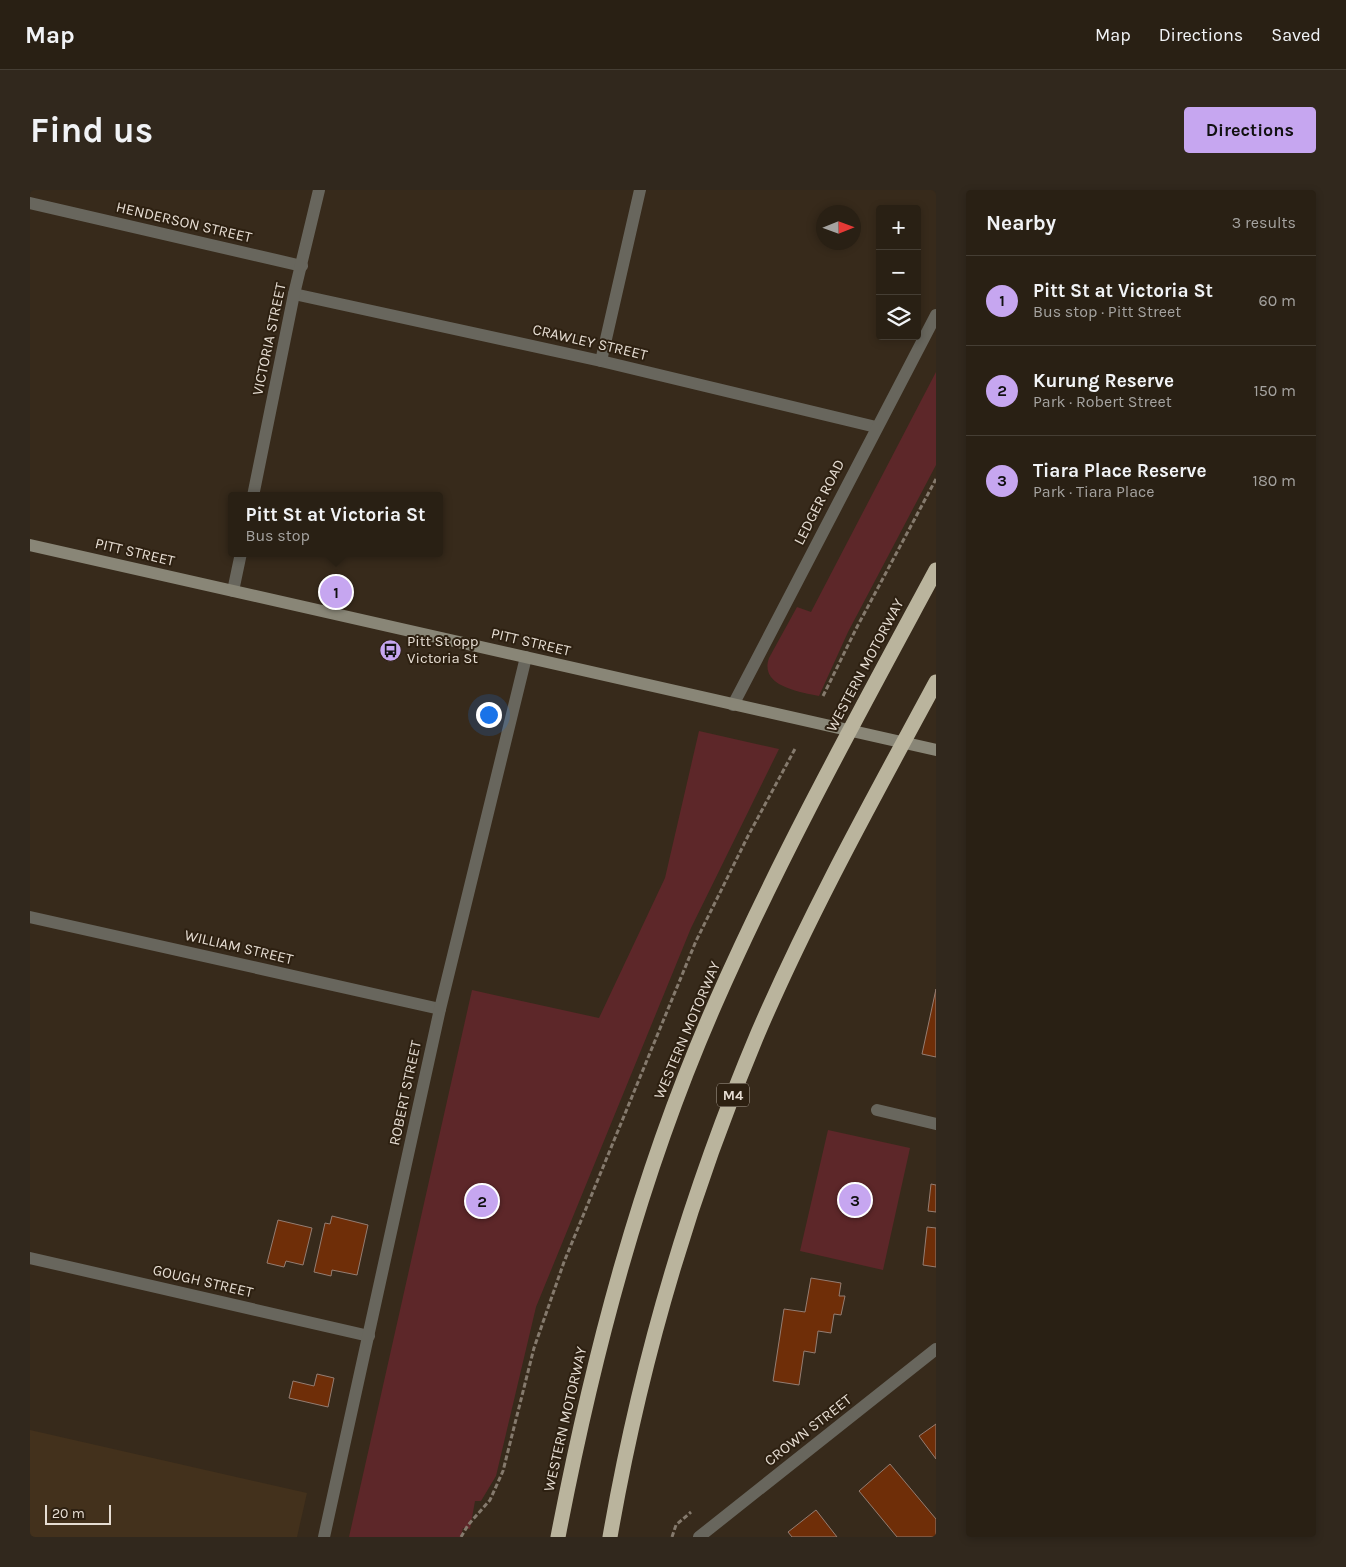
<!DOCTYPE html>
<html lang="en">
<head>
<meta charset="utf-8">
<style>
	body { margin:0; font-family:Karla,sans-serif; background:#31281d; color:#f1f3f6 }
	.controls { position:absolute; right:15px; top:15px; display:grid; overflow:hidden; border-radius:5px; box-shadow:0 2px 8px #0003 }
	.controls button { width:45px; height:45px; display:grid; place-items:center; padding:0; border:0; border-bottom:1px solid #453e34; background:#292014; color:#f1f3f6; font:25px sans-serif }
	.compass { position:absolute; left:786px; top:15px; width:45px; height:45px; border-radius:50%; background:#292014; box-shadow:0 2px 8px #0003; rotate:89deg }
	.scale { position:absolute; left:15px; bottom:12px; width:66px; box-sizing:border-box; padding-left:5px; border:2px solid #e6ddd3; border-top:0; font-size:14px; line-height:18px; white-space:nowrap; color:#e6ddd3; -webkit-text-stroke:4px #2d2011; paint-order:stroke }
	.you { position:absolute; left:458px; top:524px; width:18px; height:18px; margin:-12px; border:4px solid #fff; border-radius:50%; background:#1a73e8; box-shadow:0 0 0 8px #1a73e833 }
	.badge { display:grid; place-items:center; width:32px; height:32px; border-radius:50%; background:#c6a6f0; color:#111; font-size:16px; font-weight:700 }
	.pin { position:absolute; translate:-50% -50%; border:2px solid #fff; box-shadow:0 1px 5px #0006 }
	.popup { position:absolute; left:198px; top:302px; width:215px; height:65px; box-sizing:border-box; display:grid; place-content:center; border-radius:5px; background:#292014; filter:drop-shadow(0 1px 4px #0005); font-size:16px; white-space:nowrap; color:#a5a3a0 }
	.popup b { font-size:19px; color:#f1f3f6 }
	.popup::after { content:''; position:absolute; left:50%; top:100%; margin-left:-10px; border:10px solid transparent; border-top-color:#292014 }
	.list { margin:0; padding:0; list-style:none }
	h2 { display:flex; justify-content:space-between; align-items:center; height:65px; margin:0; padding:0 20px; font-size:21px }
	h2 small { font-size:16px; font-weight:400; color:#a5a3a0 }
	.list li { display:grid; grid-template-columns:32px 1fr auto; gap:15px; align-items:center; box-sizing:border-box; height:90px; padding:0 20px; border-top:1px solid #453e34 }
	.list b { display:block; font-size:19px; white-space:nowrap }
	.list p { margin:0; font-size:16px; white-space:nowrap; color:#a5a3a0 }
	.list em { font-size:16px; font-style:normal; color:#a5a3a0 }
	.icon { flex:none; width:28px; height:28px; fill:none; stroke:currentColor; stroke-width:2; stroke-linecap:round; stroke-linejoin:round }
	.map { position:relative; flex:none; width:906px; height:1347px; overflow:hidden; border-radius:5px }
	header { display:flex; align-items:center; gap:30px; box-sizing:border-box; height:70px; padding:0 25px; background:#292014; border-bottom:1px solid #453e34 }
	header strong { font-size:24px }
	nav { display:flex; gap:28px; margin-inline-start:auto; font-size:18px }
	.intro { display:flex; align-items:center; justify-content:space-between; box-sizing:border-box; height:120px; padding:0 30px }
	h1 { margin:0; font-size:35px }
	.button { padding:12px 22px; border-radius:5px; background:#c6a6f0; color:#111; font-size:18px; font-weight:700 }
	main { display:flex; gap:30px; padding:0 30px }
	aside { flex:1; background:#292014; border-radius:5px; box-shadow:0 2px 8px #0003 }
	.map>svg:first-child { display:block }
	.built { fill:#43311c }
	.green { fill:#5d2729 }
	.building { fill:#6f2e08; stroke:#947d72 }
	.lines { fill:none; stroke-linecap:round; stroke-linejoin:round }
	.path { stroke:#857a6d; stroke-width:3; stroke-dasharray:5 2.5; stroke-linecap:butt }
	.street { stroke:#68665d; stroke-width:12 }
	.secondary { stroke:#898677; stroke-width:12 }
	.highway { stroke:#bab49d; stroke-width:15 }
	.labels { text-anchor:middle; stroke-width:4; stroke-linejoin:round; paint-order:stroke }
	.shield { fill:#2d2011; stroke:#aea499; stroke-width:1 }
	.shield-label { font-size:14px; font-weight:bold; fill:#e6ddd3 }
	.street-label { font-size:15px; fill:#e6ddd3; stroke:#2d2011 }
	.poi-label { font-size:15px; fill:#e6ddd3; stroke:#2d2011; text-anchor:start }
</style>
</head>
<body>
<header>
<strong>Map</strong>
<nav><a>Map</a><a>Directions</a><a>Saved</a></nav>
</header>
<div class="intro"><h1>Find us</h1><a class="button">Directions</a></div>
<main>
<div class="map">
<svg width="906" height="1347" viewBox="0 0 906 1347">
	<rect width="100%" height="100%" fill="#372a1b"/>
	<polygon class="built" points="0,1240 277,1303 267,1347 0,1347"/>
	<g class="green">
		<path d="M906 182V275L818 442 789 506C769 502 729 496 739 468L767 417 781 422Z"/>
		<polygon points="669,541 749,559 661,738 506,1117 466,1286 451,1311 445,1311 440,1339 433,1338 431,1347 319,1347 442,800 569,828 635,688"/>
		<polygon points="798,940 880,958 853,1080 770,1061"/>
	</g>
	<g class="building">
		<polygon points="906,799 906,867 892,864"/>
		<polygon points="901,994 906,995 906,1022 898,1021"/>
		<polygon points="302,1026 338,1035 327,1085 302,1080 301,1086 284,1082 295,1033 300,1034"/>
		<polygon points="248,1030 282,1038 273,1075 256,1071 254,1077 237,1073"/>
		<polygon points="897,1037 906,1038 906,1077 893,1075"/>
		<polygon points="781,1088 811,1093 809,1106 815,1106 811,1125 804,1124 801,1143 788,1141 785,1163 774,1161 769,1195 743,1191 754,1119 775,1122"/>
		<polygon points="287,1184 304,1188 298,1217 259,1208 263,1191 284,1196"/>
		<polygon points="906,1234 906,1269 889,1246"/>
		<polygon points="860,1274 906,1329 906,1347 867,1347 829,1301"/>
		<polygon points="786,1320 807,1347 762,1347 758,1342"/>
	</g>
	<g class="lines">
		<g class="path">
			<polyline points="793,506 827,437 906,289"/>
			<polyline points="431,1347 438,1335 460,1310 473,1281 504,1158 534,1072 666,751 718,646 766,557"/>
			<polyline points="642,1347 646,1335 661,1322"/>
		</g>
		<g class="street">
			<polyline points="0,13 272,76"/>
			<polyline points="264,104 571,171 846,237"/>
			<polyline points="571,171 610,0"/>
			<polyline points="223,306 264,104 289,0"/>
			<polyline points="203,401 211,363"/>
			<polyline points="703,515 906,125"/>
			<polyline points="0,727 410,819"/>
			<polyline points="847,920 906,934"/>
			<polyline points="0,1068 339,1146"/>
			<polyline points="294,1347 410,819 496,467"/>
			<polyline points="669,1347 906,1159"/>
		</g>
		<polyline class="secondary" points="0,355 906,560"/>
		<g class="highway">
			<path d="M528 1347C563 1165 610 985 685 814 750 666 829 523 906 380"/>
			<path d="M580 1347C610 1174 660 1004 728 843 780 722 844 607 906 492"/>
		</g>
	</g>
	<defs>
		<symbol id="bus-disc" viewBox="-11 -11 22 22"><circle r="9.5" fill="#c6a6f0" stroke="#2d2011"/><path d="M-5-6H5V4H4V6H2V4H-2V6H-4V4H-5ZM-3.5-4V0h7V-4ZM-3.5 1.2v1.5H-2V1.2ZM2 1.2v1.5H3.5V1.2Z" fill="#111"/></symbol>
	</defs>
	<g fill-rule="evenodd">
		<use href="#bus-disc" x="348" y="448" width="25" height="25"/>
	</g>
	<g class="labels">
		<rect class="shield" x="687" y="893.5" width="32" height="23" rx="4"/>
		<g class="shield-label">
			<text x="703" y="910">M4</text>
		</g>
		<g class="street-label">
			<text transform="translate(154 32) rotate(13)" y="5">HENDERSON STREET</text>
			<text transform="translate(239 149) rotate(-78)" y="5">VICTORIA STREET</text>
			<text transform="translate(560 152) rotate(13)" y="5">CRAWLEY STREET</text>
			<text transform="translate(789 312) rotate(-63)" y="5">LEDGER ROAD</text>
			<text transform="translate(105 362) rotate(13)" y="5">PITT STREET</text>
			<text transform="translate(501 452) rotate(13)" y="5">PITT STREET</text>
			<text transform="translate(835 475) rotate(-62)" y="5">WESTERN MOTORWAY</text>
			<text transform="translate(209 757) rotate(13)" y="5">WILLIAM STREET</text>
			<text transform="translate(657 840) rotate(-67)" y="5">WESTERN MOTORWAY</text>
			<text transform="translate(375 903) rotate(-78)" y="5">ROBERT STREET</text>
			<text transform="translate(173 1091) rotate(13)" y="5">GOUGH STREET</text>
			<text transform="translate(535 1229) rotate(-77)" y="5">WESTERN MOTORWAY</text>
			<text transform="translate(778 1240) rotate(-38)" y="5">CROWN STREET</text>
		</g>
		<g class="poi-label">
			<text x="377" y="456">Pitt St opp<tspan x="377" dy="17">Victoria St</tspan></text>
		</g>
	</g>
</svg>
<div class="controls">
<button>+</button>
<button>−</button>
<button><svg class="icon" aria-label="layers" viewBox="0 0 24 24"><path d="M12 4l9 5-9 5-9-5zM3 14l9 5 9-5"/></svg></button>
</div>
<svg class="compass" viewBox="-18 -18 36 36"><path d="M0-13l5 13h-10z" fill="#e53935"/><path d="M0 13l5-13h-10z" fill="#a5a3a0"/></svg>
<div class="scale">20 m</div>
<div class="you"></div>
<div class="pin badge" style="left:306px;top:402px">1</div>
<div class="popup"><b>Pitt St at Victoria St</b>Bus stop</div>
<div class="pin badge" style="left:452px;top:1011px">2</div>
<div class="pin badge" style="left:825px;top:1010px">3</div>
</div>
<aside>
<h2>Nearby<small>3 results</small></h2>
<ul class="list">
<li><span class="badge">1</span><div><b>Pitt St at Victoria St</b><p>Bus stop · Pitt Street</p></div><em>60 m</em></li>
<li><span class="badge">2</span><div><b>Kurung Reserve</b><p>Park · Robert Street</p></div><em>150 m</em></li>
<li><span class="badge">3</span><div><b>Tiara Place Reserve</b><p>Park · Tiara Place</p></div><em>180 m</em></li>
</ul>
</aside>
</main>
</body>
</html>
